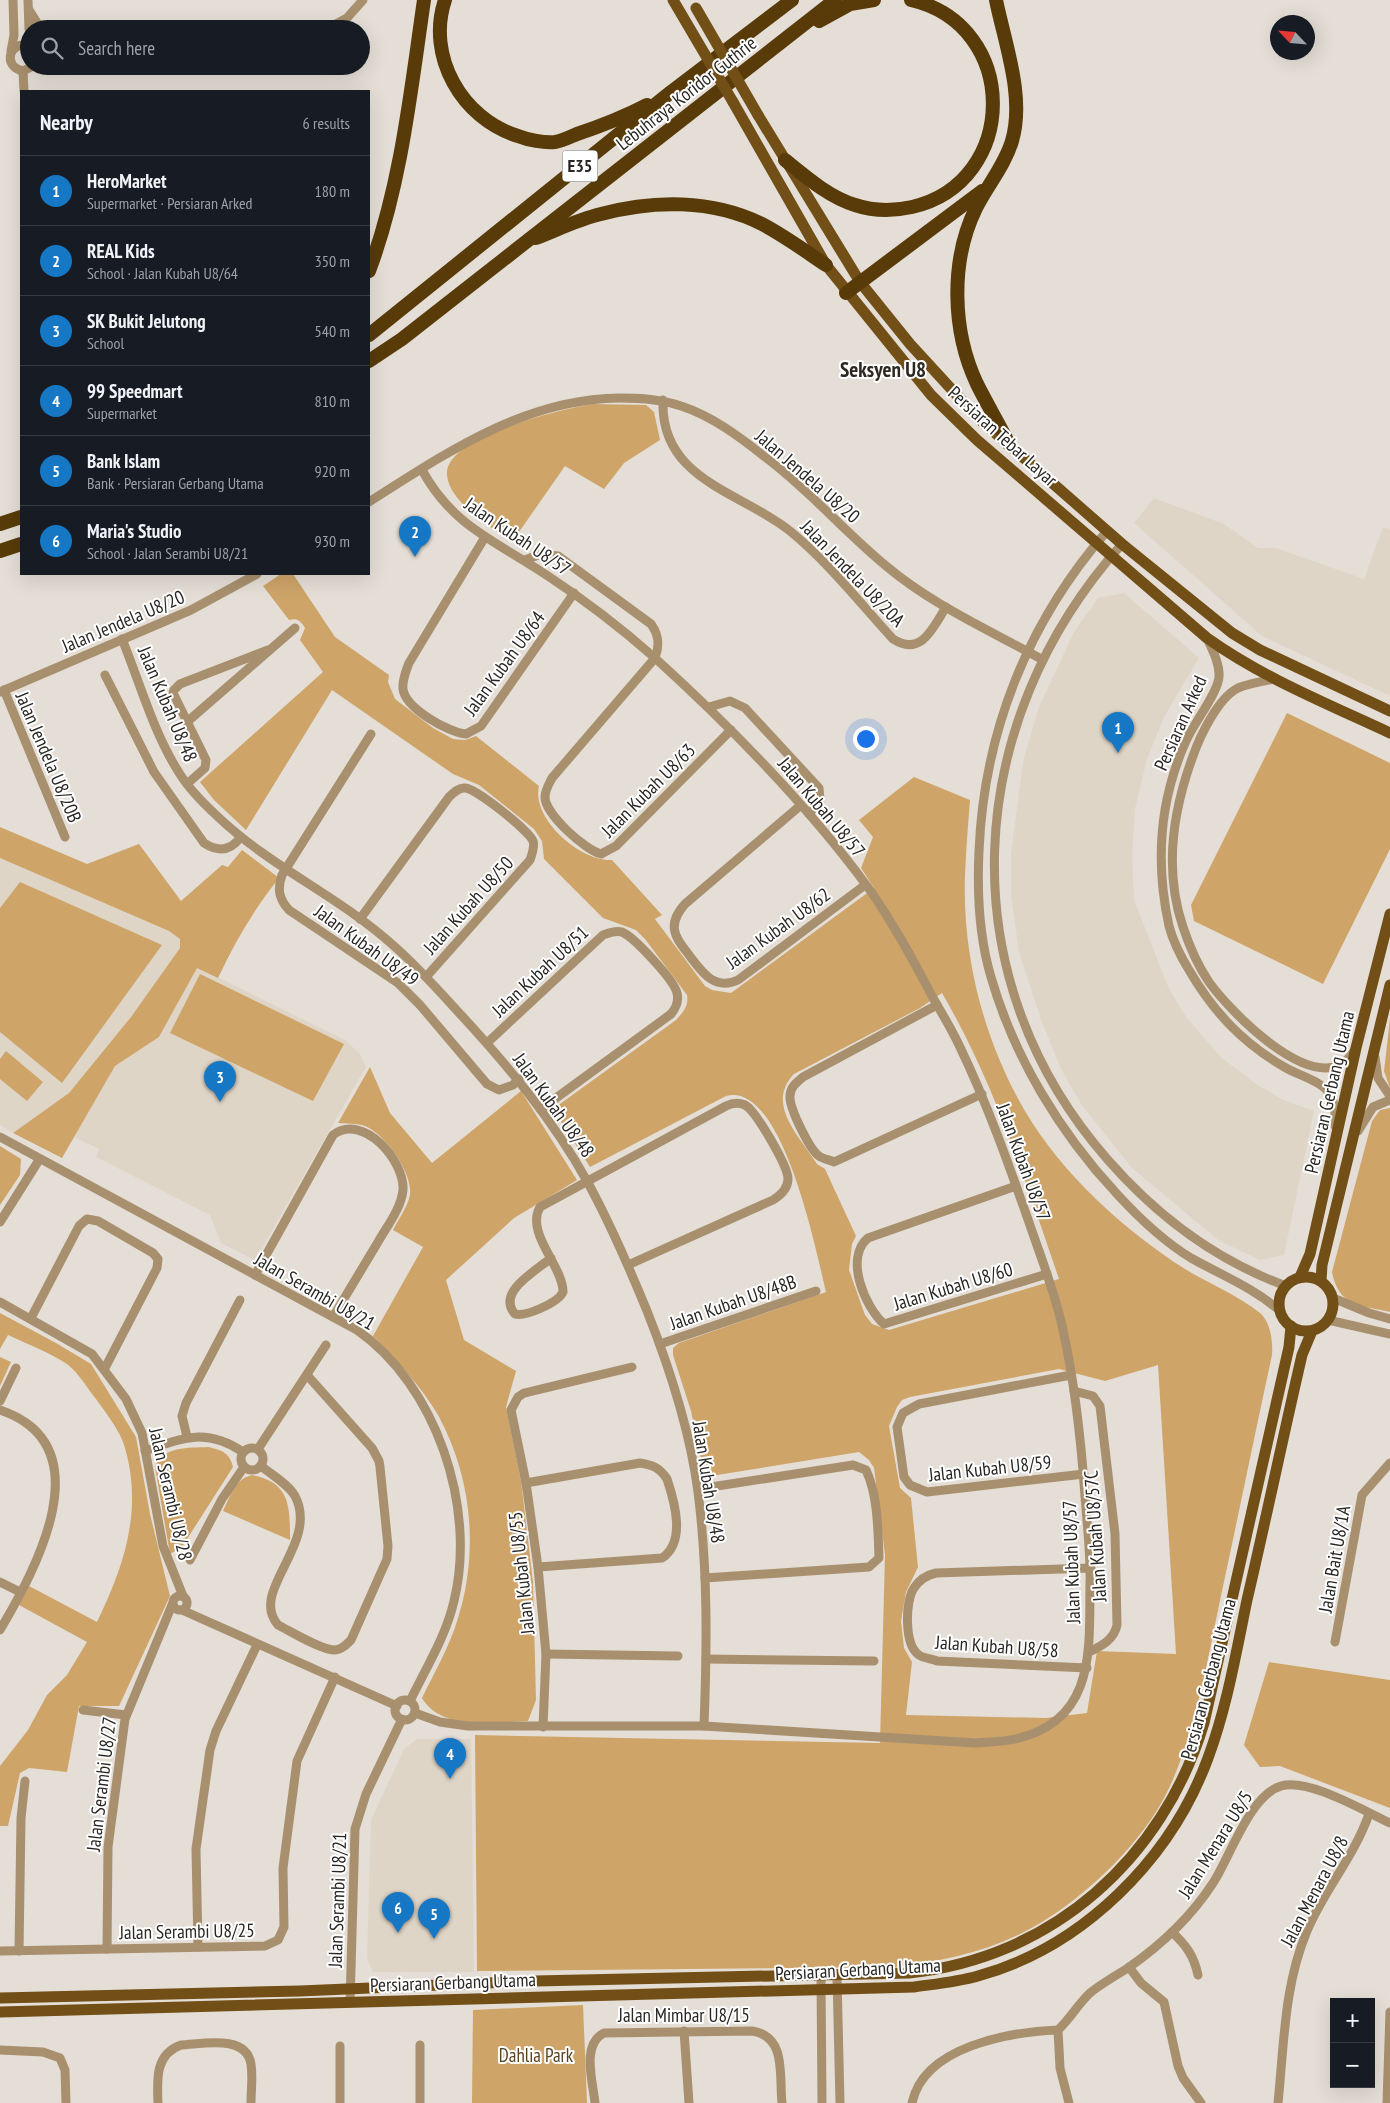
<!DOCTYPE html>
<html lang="en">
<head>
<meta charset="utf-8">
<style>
	body { margin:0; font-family:"PT Sans Narrow",sans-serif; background:#242831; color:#f1f3f6 }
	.controls { position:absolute; right:15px; bottom:15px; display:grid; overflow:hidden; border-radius:0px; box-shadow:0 5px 20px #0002 }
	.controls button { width:45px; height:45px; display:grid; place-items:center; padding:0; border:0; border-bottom:1px solid #363941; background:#171b24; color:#f1f3f6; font:25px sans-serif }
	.compass { position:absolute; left:1270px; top:15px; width:45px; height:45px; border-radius:50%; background:#171b24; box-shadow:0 5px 20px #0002; rotate:296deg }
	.you { position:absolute; left:865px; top:738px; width:18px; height:18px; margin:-12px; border:4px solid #fff; border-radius:50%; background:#1a73e8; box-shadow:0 0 0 8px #1a73e833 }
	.badge { display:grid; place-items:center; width:32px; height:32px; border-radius:50%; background:#1678c4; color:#fff; font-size:16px; font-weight:700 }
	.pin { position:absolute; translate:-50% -41px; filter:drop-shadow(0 1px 2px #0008) }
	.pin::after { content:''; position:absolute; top:26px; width:18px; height:15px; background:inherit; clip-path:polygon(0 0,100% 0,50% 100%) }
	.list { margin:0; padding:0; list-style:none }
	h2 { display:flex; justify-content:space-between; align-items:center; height:65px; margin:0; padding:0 20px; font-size:21px }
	h2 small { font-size:16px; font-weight:400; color:#9ea1a6 }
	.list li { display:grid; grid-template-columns:32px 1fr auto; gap:15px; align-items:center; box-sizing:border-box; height:70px; padding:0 20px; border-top:1px solid #363941 }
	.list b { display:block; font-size:19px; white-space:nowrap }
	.list p { margin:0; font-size:16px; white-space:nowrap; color:#9ea1a6 }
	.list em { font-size:16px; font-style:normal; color:#9ea1a6 }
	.icon { flex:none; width:28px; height:28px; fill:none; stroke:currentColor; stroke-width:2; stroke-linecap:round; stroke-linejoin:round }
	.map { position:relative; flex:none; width:1390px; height:2103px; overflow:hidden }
	.search { position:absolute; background:#171b24; box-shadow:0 5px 20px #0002; left:20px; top:20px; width:350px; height:55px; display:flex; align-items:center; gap:12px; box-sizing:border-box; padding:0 18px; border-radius:28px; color:#9ea1a6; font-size:19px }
	.panel { position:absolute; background:#171b24; box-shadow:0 5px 20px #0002; left:20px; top:90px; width:350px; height:485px; border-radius:0px }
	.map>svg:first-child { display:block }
	.built { fill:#dfd5c6 }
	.green { fill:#cea469; fill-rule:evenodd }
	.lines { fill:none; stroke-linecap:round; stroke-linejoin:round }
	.minor { stroke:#a8906e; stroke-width:9 }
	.major { stroke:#724f17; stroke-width:11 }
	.highway { stroke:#583b08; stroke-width:14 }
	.major-bridge { stroke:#724f17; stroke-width:11 }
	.labels { text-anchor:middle; stroke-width:4; stroke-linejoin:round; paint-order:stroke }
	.shield { fill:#fff; stroke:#696866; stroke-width:1 }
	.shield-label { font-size:18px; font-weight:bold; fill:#292724 }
	.street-label { font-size:19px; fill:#292724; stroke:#fff }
	.park-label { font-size:19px; fill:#5b421e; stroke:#fff }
	.quarter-label { font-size:21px; font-weight:bold; fill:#2d2822; stroke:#fff }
</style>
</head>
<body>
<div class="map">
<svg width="1390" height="2103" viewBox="0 0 1390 2103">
	<rect width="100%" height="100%" fill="#e4ded6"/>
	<g class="built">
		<polygon points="1154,498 1224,524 1258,548 1276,548 1364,579 1383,527 1390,530 1390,696 1262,636 1134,523"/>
		<polygon points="1124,593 1199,658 1164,717 1147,759 1135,809 1132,856 1134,900 1169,989 1186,1017 1222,1058 1256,1084 1283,1100 1314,1111 1284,1255 1260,1260 1218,1240 1132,1168 1081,1104 1061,1069 1042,1022 1019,952 1011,896 1011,855 1023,761 1039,707 1074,632 1098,598"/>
		<polygon points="0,858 169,931 180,939 181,948 131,1017 69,1093 13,1133 0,1125"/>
		<polygon points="197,967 345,1040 360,1054 366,1067 255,1260 221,1243 210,1215 96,1157 99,1149 74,1137 115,1066 159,1037"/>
		<polygon points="417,1739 471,1739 474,1972 373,1972 367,1960 371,1820 404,1749"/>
	</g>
	<g class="green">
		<path d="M592 404 646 405 654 412 660 440 624 463 604 489 565 466 512 542C491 527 449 502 447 475 444 436 563 409 592 404Z"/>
		<path d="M281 574H293L335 637 389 675 388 682 395 699 433 728 453 739 465 740 476 736 539 786C531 819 581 862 612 860L662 915 655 919 705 986 712 990 731 993 874 888 861 868 873 837 859 820 914 777 970 800C968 825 966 850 965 875 962 956 984 1041 1025 1111 1061 1173 1125 1231 1185 1269 1209 1284 1238 1295 1260 1313 1271 1322 1273 1343 1272 1355 1255 1434 1239 1512 1222 1591 1208 1656 1195 1741 1163 1800 1135 1851 1077 1905 1024 1932 986 1952 938 1962 895 1967L477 1971 475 1735 880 1743 885 1555 874 1468 869 1460 859 1452 717 1475H712L703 1469 691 1411 673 1355V1348L679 1343 826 1292C816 1252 783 1081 726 1096L590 1167 553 1109 676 1020C683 1012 689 1006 687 995L645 939 636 930 603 918 544 859 542 841 534 829 479 785 453 774 332 690 246 830 214 800 200 782 323 672 300 640 305 628C300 620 297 618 289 620L263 586ZM942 993C994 1082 1026 1182 1059 1279L889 1330 872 1324 865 1315 849 1270 852 1244 856 1236 825 1169 817 1164C800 1137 765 1104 794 1074L920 1008ZM1158 1365 1176 1654 1097 1651 1087 1713 1046 1718 906 1715 912 1662 904 1648 901 1621 906 1592 918 1567 911 1498 900 1488 889 1426 897 1407 902 1400 910 1397 1059 1369 1105 1381Z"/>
		<polygon points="1287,713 1390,763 1390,849 1323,984 1194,921 1191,905"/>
		<path d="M0 827 87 864 139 844 181 901 222 865 228 867 242 850 279 878C254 909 235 942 218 978L197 968 159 1037 115 1066 62 1158 13 1133 69 1093 131 1017 180 948V939L169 931 0 858Z"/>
		<polygon points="20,882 162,945 62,1083 0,1032 0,908"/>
		<polygon points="200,974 344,1044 313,1101 170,1033"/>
		<polygon points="1390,1019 1390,1088 1384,1071"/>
		<polygon points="6,1051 43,1082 27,1101 0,1079 0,1059"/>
		<path d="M370 1067 390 1113 432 1163 521 1091 577 1180 514 1218 446 1280 464 1340 516 1371 506 1407 521 1481 533 1582 536 1700 528 1721C495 1722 442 1732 422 1698 434 1673 450 1646 458 1618 479 1551 472 1477 438 1415 421 1386 396 1360 373 1336L423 1247 393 1230C398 1220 408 1206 410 1195 413 1173 385 1134 365 1126 357 1123 346 1124 338 1123Z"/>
		<path d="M1390 1108V1312C1360 1305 1339 1307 1332 1272L1372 1121 1380 1110Z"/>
		<polygon points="0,1146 21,1159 20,1175 0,1205"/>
		<path d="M0 1313 56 1343 91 1364 136 1437 150 1514 170 1596 119 1706H79L67 1772 29 1768 20 1773 8 1826H0V1766L28 1730 47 1695 67 1675 87 1642 19 1605 29 1586 97 1622C124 1566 143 1511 125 1448 121 1432 106 1413 96 1399 87 1388 79 1373 67 1364 49 1352 27 1344 8 1335L0 1349Z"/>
		<polygon points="0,1357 11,1362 0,1386"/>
		<path d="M208 1447C222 1450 230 1453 233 1467L182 1547 170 1554 155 1467C162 1446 189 1448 208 1447Z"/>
		<path d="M252 1475C291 1482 290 1508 290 1540L223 1511C230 1497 235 1479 252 1475Z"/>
		<polygon points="1269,1662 1390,1680 1390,1808 1280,1766 1260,1767 1244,1745"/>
		<polygon points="583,2005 587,2103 472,2103 473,2010"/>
	</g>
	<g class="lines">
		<g class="minor">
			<polyline points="28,0 29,29"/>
			<polyline points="29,10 41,29"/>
			<polyline points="327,29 347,18 363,0"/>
			<path d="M29 46C9 40 2 67 23 71L33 66"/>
			<polyline points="11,51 14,35 13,0"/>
			<polyline points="23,71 24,91"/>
			<path d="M663 400C660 480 740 491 790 531 828 562 860 603 893 639 921 657 933 628 946 607"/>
			<path d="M369 502C446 453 524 399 619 398 641 398 661 399 681 406 712 416 740 437 765 457 808 489 843 530 885 565 932 605 989 630 1043 660"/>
			<path d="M1107 531C1028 622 984 731 979 851 977 893 979 937 991 977 1014 1057 1060 1133 1117 1194 1139 1218 1163 1241 1191 1258 1221 1275 1254 1288 1280 1311"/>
			<path d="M485 537 409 663C406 671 402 680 403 689 405 708 449 733 466 734L481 726 574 593"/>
			<path d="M1122 544C962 722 947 977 1108 1160 1157 1216 1215 1260 1286 1286"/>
			<path d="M525 560 541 554 558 556 651 624C659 635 660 645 655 658L552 778C549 784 545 790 545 797 545 814 585 850 601 854L616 846 731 730"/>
			<path d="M1207 638C1212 649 1220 664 1219 677 1218 693 1193 724 1186 741 1159 801 1155 862 1169 926 1173 941 1181 957 1189 970 1214 1013 1244 1044 1286 1068 1300 1076 1323 1081 1331 1096 1336 1105 1335 1116 1335 1126"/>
			<path d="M122 639C140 683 153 731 178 771 188 788 202 802 216 815 270 867 339 896 394 946 418 967 440 992 462 1016 509 1067 553 1120 587 1181 610 1223 629 1267 647 1311 670 1369 690 1430 698 1492 708 1570 707 1648 704 1726"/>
			<path d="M105 675 154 772 204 843C218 852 230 851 240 838"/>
			<path d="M1275 679C1263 681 1250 683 1238 688 1218 698 1200 736 1193 756 1173 810 1164 871 1183 927 1189 945 1198 966 1209 982 1229 1010 1304 1088 1343 1063 1348 1060 1352 1053 1356 1049"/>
			<polyline points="4,690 65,837"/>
			<polyline points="0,692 191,610 257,574"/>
			<polyline points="709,707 730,701 745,708 819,788 820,800 809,814"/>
			<polyline points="187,722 295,628"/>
			<path d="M371 734 282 875C277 889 279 899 289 910L398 983 420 1005 487 1084 499 1090 513 1085 519 1079"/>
			<polyline points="187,784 205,768 206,760 173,693 174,690 180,684 268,650"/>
			<path d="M801 805 685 904C678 912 672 921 675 932 677 941 684 948 689 955 702 972 714 991 738 980L865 885"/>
			<path d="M360 919 449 797C453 793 459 787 465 788 476 788 529 831 533 841 535 847 532 854 530 860L426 977"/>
			<path d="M937 1005 803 1077C797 1082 790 1087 790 1096 789 1108 810 1150 819 1156 823 1159 830 1160 834 1162L982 1094"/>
			<path d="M487 1043 603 935C609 933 615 930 622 932 634 937 674 980 677 993 679 1001 676 1008 671 1014L541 1109"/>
			<polyline points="1375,1057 1378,1078 1390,1096"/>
			<polyline points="1358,1131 1373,1107 1390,1100"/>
			<path d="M0 1137 357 1330C436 1385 477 1507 454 1601 446 1636 426 1668 410 1701"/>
			<path d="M1016 1186 868 1238C844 1258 865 1307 884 1324L1047 1274"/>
			<polyline points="0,1222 39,1160"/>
			<path d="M551 1258C536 1271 496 1292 515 1314 525 1317 558 1303 563 1292 563 1266 525 1233 540 1207L726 1106C732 1103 738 1102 745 1105 756 1111 788 1166 788 1179 788 1189 781 1195 773 1200L628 1265"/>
			<path d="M255 1275 333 1135C363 1112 405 1161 403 1190 401 1209 387 1226 378 1242 363 1267 348 1292 333 1317"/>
			<polyline points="1333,1298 1369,1313 1390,1319"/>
			<polyline points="0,1302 92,1354 126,1399 142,1433 163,1546 183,1596"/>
			<polyline points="31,1318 79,1226 87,1219 98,1221 153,1253 158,1259 157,1268 105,1368"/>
			<polyline points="1328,1320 1390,1334"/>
			<polyline points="660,1344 816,1291"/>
			<polyline points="1071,1375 919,1404 903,1413 897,1427 904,1477 910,1485 927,1492 1084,1474"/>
			<path d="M1074 1391 1093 1396 1100 1406 1115 1534 1117 1625C1114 1640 1101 1646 1089 1652"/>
			<polyline points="0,1401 16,1368"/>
			<path d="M0 1410C104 1445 36 1569 0 1630"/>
			<polyline points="187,1437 182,1416 186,1403 240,1300"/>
			<circle cx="252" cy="1459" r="11"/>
			<polyline points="258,1449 326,1345"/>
			<path d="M145 1451C184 1437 207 1428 243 1452"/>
			<path d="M261 1466C272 1475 288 1484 295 1496 320 1544 248 1591 278 1625 290 1631 321 1650 334 1650 341 1650 346 1645 351 1640L387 1559 388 1546 380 1467 379 1461 372 1448 307 1375"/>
			<path d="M526 1483 640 1463C653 1465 660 1468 667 1479 675 1503 686 1542 662 1558L538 1567"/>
			<path d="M698 1489 853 1465 866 1470C878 1495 878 1531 879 1558L869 1567 705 1578"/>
			<polyline points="190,1560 222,1499 244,1467"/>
			<polyline points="0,1582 20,1592"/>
			<circle cx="180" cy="1603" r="7"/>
			<polyline points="182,1610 397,1706"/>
			<polyline points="1335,1642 1362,1495 1390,1463"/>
			<polyline points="546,1654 678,1656"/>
			<polyline points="706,1659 874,1661"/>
			<path d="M1087 1668 937 1661C932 1659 923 1658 919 1655 904 1645 905 1601 914 1588 919 1580 927 1575 936 1573L1091 1568"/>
			<circle cx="405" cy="1710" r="10"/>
			<polyline points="83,1710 126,1715"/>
			<path d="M415 1713 440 1722 468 1726H704L976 1743C988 1742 1003 1742 1015 1739 1097 1721 1089 1648 1090 1583 1091 1554 1087 1525 1085 1496 1081 1440 1075 1384 1063 1330 1056 1296 1043 1263 1032 1231 1010 1168 988 1105 959 1045 951 1028 941 1012 932 996 912 958 892 921 867 886 805 802 732 728 655 658 621 628 586 601 548 576 496 541 453 527 422 470"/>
			<polyline points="543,1727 546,1654 538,1567 526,1483 511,1410 518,1397 524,1393 632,1367"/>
			<path d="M1172 1932C1186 1945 1194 1956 1198 1975"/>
			<polyline points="198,1947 196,1849 210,1750 216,1731 257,1645"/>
			<polyline points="107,1949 108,1847 125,1719 172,1605"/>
			<polyline points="0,1951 265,1946 278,1940 284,1927 283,1868 297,1761 335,1677"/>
			<polyline points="19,1951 21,1818 25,1781"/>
			<polyline points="1129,1967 1141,1983 1164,2002 1178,2066 1183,2078 1201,2103"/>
			<polyline points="821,1976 822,2103"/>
			<polyline points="837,1976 840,2103"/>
			<polyline points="350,2003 355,1829 366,1794 402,1719"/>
			<polyline points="684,2031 689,2103"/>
			<polyline points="340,2046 340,2103"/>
			<polyline points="0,2050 43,2052 60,2058 65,2070 66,2103"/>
			<path d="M158 2103C157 2080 155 2054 181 2045 203 2044 246 2034 251 2064 253 2077 251 2090 251 2103"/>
			<polyline points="420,2103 420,2045"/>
			<path d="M595 2103C593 2082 581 2044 604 2033L752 2031C787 2036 779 2076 782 2103"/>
			<path d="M912 2103C924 2046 1010 2032 1058 2030"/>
			<path d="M1069 2103 1060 2068 1058 2030C1070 2019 1078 2004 1090 1993 1101 1984 1115 1976 1128 1968 1161 1945 1191 1917 1213 1883 1230 1857 1250 1795 1281 1786 1309 1778 1364 1811 1390 1823"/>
			<path d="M1278 2103C1284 2045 1284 1985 1307 1931 1324 1890 1354 1857 1369 1814"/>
			<polyline points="1387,2103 1390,2012"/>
		</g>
		<g class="major">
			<path d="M733 102 826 265 931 395 977 440 1207 638C1263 678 1328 704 1390 733"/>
			<polyline points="758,115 860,282 910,344 977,417 1122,544 1232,633 1260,650 1390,711"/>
			<circle cx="1306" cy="1304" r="27"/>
			<polyline points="1300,1277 1310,1254 1356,1048 1390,914"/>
			<polyline points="1321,1281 1322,1265 1390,985"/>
			<path d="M0 1998 300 1991 535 1981 909 1973C1052 1958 1163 1859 1204 1723L1289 1347 1291 1326"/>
			<path d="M0 2012 914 1987C935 1984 957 1982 978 1976 1083 1947 1171 1859 1208 1758 1227 1707 1236 1653 1247 1600 1266 1519 1283 1437 1302 1355L1312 1331"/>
		</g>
		<g class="highway">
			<path d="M445 0C426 56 462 119 518 136 528 140 544 143 555 142 562 141 570 137 577 134 601 126 624 117 647 105"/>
			<path d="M996 0C1005 44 1025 97 1012 141 1005 165 987 186 976 208 950 261 952 331 977 384 987 404 999 424 1009 444"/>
			<polyline points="819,21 850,4 874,0"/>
			<path d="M785 160C806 177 829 197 855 205 873 211 894 211 912 207 1020 182 1020 25 911 0"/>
			<path d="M536 238C557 230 579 219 601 214 653 200 712 199 762 224 785 236 805 251 826 265"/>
			<path d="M369 271C401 186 411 89 424 0"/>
			<polyline points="846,293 982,191"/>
			<polyline points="369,335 671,92 792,0"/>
			<polyline points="369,361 402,339 835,0"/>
			<polyline points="0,524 21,517"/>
			<polyline points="0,551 21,544"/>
		</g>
		<g class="major-bridge">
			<polyline points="673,0 733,102"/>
			<polyline points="696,8 758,115"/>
		</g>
	</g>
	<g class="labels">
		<rect class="shield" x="562.5" y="150.5" width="35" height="31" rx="4"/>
		<g class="shield-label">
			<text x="580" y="172">E35</text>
		</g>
		<g class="street-label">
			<text transform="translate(686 93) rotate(-38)" y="7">Lebuhraya Koridor Guthrie</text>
			<text transform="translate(1003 436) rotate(42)" y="7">Persiaran Tebar Layar</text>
			<text transform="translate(808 476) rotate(41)" y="7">Jalan Jendela U8/20</text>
			<text transform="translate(518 536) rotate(34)" y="7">Jalan Kubah U8/57</text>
			<text transform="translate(853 573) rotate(46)" y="7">Jalan Jendela U8/20A</text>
			<text transform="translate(123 621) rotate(-23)" y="7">Jalan Jendela U8/20</text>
			<text transform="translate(504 663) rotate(-54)" y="7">Jalan Kubah U8/64</text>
			<text transform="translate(168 704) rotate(67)" y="7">Jalan Kubah U8/48</text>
			<text transform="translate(1180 723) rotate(-66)" y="7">Persiaran Arked</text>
			<text transform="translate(49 757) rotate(67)" y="7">Jalan Jendela U8/20B</text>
			<text transform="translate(648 790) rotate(-45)" y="7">Jalan Kubah U8/63</text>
			<text transform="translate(822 807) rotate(50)" y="7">Jalan Kubah U8/57</text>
			<text transform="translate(468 905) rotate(-48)" y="7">Jalan Kubah U8/50</text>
			<text transform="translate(778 928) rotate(-36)" y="7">Jalan Kubah U8/62</text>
			<text transform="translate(367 945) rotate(36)" y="7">Jalan Kubah U8/49</text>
			<text transform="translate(540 971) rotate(-43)" y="7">Jalan Kubah U8/51</text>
			<text transform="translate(1329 1092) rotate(-77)" y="7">Persiaran Gerbang Utama</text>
			<text transform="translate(554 1105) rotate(54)" y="7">Jalan Kubah U8/48</text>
			<text transform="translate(1024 1162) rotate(70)" y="7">Jalan Kubah U8/57</text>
			<text transform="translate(953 1286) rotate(-17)" y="7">Jalan Kubah U8/60</text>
			<text transform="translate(315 1291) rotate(30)" y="7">Jalan Serambi U8/21</text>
			<text transform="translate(733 1302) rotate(-19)" y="7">Jalan Kubah U8/48B</text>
			<text transform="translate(990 1468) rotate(-6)" y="7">Jalan Kubah U8/59</text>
			<text transform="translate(709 1482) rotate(81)" y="7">Jalan Kubah U8/48</text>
			<text transform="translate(171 1494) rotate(77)" y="7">Jalan Serambi U8/28</text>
			<text transform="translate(1095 1536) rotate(-94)" y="7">Jalan Kubah U8/57C</text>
			<text transform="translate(1334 1559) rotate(-80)" y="7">Jalan Bait U8/1A</text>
			<text transform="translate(1071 1562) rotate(-92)" y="7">Jalan Kubah U8/57</text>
			<text transform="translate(521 1573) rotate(-96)" y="7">Jalan Kubah U8/55</text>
			<text transform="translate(997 1646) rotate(4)" y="7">Jalan Kubah U8/58</text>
			<text transform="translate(1208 1679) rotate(-75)" y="7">Persiaran Gerbang Utama</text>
			<text transform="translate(101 1784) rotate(-83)" y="7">Jalan Serambi U8/27</text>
			<text transform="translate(1215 1844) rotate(-58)" y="7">Jalan Menara U8/5</text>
			<text transform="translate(1314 1891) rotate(-62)" y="7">Jalan Menara U8/8</text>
			<text transform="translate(337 1900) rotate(-88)" y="7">Jalan Serambi U8/21</text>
			<text transform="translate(187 1931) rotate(-1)" y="7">Jalan Serambi U8/25</text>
			<text transform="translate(858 1969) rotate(-3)" y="7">Persiaran Gerbang Utama</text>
			<text transform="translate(453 1982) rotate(-2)" y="7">Persiaran Gerbang Utama</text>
			<text x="684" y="2022">Jalan Mimbar U8/15</text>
		</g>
		<g class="park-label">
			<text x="536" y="2062">Dahlia Park</text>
		</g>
		<g class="quarter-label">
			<text x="883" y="377">Seksyen U8</text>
		</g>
	</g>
</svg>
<div class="controls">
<button>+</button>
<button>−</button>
</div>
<svg class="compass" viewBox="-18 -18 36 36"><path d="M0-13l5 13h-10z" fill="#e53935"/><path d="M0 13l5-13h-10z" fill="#9ea1a6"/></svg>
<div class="you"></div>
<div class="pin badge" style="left:1118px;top:753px">1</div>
<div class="pin badge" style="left:415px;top:557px">2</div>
<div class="pin badge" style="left:220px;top:1102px">3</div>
<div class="pin badge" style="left:450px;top:1779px">4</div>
<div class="pin badge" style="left:434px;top:1939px">5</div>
<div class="pin badge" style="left:398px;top:1933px">6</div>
<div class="search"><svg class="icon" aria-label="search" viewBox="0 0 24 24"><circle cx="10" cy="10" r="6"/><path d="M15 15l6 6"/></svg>Search here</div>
<section class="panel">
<h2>Nearby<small>6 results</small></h2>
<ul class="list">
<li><span class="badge">1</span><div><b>HeroMarket</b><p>Supermarket · Persiaran Arked</p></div><em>180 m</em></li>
<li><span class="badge">2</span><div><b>REAL Kids</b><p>School · Jalan Kubah U8/64</p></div><em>350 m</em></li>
<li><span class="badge">3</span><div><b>SK Bukit Jelutong</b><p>School</p></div><em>540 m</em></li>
<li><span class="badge">4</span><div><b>99 Speedmart</b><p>Supermarket</p></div><em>810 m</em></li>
<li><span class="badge">5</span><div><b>Bank Islam</b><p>Bank · Persiaran Gerbang Utama</p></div><em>920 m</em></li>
<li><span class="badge">6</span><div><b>Maria's Studio</b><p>School · Jalan Serambi U8/21</p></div><em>930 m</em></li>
</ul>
</section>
</div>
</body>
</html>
